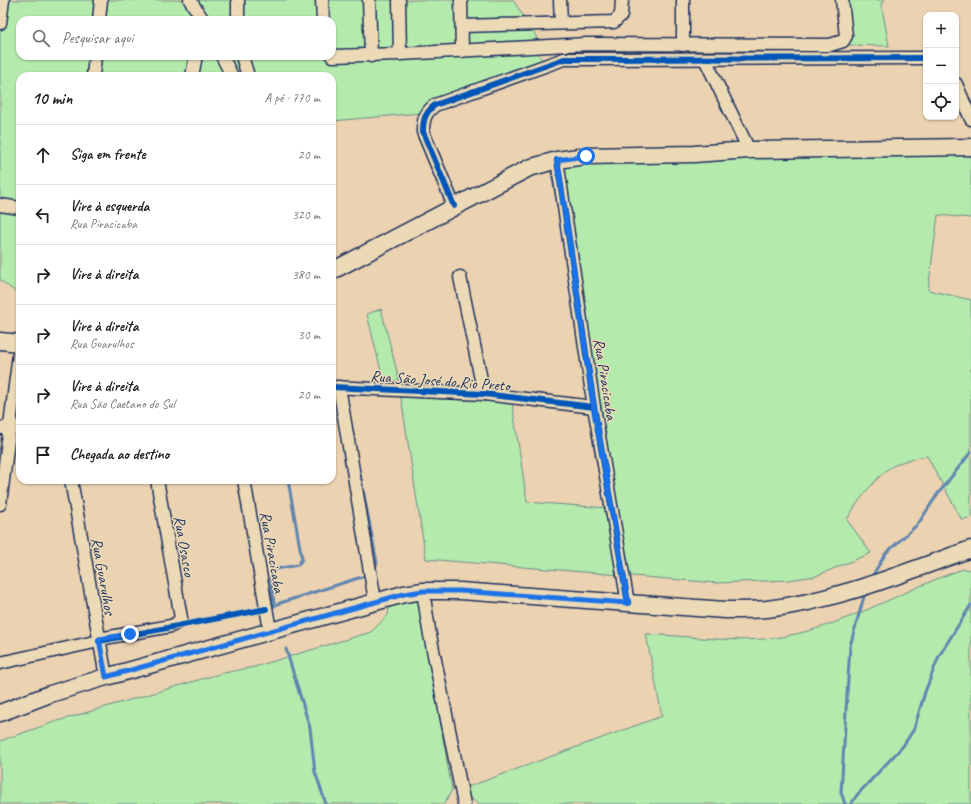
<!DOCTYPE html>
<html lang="pt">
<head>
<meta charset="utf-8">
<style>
	body { margin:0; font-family:Caveat,sans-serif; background:#f6f6f6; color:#222 }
	.controls { position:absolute; right:12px; top:12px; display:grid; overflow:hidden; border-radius:8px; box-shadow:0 1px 3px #0004 }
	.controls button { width:36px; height:36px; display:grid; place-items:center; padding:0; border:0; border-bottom:1px solid #e0e0e0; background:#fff; color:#222; font:20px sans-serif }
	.stop { position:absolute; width:12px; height:12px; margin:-9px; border:3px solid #1a73e8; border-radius:50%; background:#fff }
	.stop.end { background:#1a73e8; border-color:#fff; box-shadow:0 1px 4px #0008 }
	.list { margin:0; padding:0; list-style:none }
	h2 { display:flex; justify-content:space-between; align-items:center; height:52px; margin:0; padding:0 16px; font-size:17px }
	h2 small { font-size:13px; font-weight:400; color:#767676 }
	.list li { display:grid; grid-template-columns:26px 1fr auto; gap:12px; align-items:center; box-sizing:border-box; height:60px; padding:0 16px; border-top:1px solid #e0e0e0 }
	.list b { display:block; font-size:15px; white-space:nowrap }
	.list p { margin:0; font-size:13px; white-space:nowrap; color:#767676 }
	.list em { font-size:13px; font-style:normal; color:#767676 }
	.icon { flex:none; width:22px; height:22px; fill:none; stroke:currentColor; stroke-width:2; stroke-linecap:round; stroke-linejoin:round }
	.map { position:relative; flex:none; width:971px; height:804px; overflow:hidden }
	.search { position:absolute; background:#fff; box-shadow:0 1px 3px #0004; left:16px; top:16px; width:320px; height:44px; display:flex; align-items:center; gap:10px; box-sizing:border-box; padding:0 14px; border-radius:12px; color:#767676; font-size:15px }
	.panel { position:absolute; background:#fff; box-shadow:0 1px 3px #0004; left:16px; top:72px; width:320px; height:412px; border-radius:12px }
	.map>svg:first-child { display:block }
	.green { fill:#b4ebad; stroke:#688d86 }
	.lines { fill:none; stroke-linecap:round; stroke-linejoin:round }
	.stream { stroke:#5f85b1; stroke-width:3 }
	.minor-casing { stroke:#1b2f5e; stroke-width:15 }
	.major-casing { stroke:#1b2f5e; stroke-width:19 }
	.minor { stroke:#ecdab7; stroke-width:12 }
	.major { stroke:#ecdab7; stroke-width:16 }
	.cycleway-casing { stroke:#ecdab7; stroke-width:8 }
	.cycleway { stroke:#0057b8; stroke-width:6 }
	.route { stroke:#1a73e8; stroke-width:5 }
	.labels { text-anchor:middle; stroke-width:3; stroke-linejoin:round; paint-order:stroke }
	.street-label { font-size:16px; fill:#1b2f5e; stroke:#ecdab7 }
</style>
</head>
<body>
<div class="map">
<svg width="971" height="804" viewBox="0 0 971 804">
	<rect width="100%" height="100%" fill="#ebd2b1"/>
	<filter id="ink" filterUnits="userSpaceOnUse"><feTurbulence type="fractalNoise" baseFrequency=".025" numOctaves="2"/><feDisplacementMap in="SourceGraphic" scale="8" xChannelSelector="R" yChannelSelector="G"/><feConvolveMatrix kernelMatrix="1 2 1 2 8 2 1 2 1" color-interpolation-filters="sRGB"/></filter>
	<g filter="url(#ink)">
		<g class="green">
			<polygon points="0,0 182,0 197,20 20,20 20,56 215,56 226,76 20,76 20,295 0,280"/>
			<polygon points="198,0 513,0 536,36 537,42 533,49 544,61 505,73 435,102 421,113 332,121 332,76 239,76 229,56 332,56 332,20 211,20"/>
			<polygon points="847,0 885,0 881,3 889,46 848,45 852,26"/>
			<path d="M971 148V218L938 215 928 290 971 300V517L962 520 927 456C915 457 898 462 888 469 875 479 854 505 847 520L871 553 816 576 788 580 717 583 426 559 401 397 512 402 527 502 608 508 573 283 550 169 593 155Z"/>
			<polygon points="381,309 399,380 384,383 367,314"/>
			<path d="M963 569 971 570V804H478L466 794 465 788 662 716 646 634C687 636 734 643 774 638 841 629 900 591 963 569Z"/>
			<polygon points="390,599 419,600 452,790 444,804 0,804 0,741 54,722 219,674 254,667 371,632 388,615"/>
		</g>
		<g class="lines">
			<g class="stream">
				<polyline points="360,474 377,563 374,570"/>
				<polyline points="871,578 886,553 918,524 937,495 971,452"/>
				<path d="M274 606C274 596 269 581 272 572L276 569 298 565 302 559 288 480"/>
				<polyline points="270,608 280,603 368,575"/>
				<polyline points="180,627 264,610"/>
				<polyline points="286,649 310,728 315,772 326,804"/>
				<polyline points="845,804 841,792 850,646 865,593"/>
				<polyline points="851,804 857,795 903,746 914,729 925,692 939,656 971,605"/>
			</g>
			<defs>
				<g id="minor">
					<polyline points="190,0 203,20"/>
					<polyline points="238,0 238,20"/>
					<polyline points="322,0 323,20"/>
					<polyline points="369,0 371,56"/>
					<polyline points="399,0 400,54"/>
					<polyline points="461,0 462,51"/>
					<polyline points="560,0 561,23"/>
					<polyline points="99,20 101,0"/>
					<polyline points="0,23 3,0"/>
					<polyline points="462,26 614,22 621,15 622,0"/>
					<polyline points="683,45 683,0"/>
					<polyline points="222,56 232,76"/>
					<polyline points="242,56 248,76"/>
					<polyline points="332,56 400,54 586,44 830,45 843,41 846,36 842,0"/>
					<polyline points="705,59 749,150"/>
					<polyline points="93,76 95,56"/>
					<polyline points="192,76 196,56"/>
					<polyline points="956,84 971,119"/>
					<polyline points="557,160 594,407 628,603"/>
					<polyline points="0,205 20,208"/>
					<path d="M454 206 423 132C423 119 425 113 435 105L564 59 926 58"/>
					<polyline points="460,277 484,394"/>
					<polyline points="332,387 484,394 594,407"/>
					<polyline points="339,387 375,601"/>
					<polyline points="0,428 20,427"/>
					<polyline points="71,480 106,677"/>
					<polyline points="244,480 270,630"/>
					<polyline points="0,504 20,346"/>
					<polyline points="423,591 429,630 464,804"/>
					<polyline points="99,639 171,626 177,623 181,618 157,480"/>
					<polyline points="0,663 99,641"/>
				</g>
				<g id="major">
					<polyline points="332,271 529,168 557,160 586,156 694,154 749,150 971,147"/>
					<polyline points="0,341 20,343"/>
					<path d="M0 713 50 694 106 677 404 594 423 591H460L725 610C739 610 753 610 767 609 837 601 905 572 971 549"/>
				</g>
			</defs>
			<use href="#minor" class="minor-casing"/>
			<use href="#major" class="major-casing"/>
			<use href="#minor" class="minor"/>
			<use href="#major" class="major"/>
			<defs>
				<g id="cycleway">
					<polyline points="557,160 594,407 628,603"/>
					<path d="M454 206 423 132C423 119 425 113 435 105L564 59 926 58"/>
					<polyline points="332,387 484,394 594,407"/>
					<polyline points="99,641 266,609"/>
				</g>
			</defs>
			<use href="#cycleway" class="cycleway-casing"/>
			<use href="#cycleway" class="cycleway"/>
		</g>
	</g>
	<g class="lines" filter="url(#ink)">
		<polyline class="route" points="130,634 99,639 106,677 404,594 423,591 460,591 628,603 594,407 557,160 586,156"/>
	</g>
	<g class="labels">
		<g class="street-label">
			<text transform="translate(606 379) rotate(81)" y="6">Rua Piracicaba</text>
			<text transform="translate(440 380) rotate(4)" y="6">Rua São José do Rio Preto</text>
			<text transform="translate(185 546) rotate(80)" y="6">Rua Osasco</text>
			<text transform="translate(273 552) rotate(80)" y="6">Rua Piracicaba</text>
			<text transform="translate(104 576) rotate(80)" y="6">Rua Guarulhos</text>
		</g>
	</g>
</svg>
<div class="controls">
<button>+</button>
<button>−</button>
<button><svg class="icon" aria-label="locate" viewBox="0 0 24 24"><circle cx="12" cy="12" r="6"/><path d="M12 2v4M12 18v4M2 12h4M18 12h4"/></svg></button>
</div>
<div class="stop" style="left:586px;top:156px"></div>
<div class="stop end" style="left:130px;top:634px"></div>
<div class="search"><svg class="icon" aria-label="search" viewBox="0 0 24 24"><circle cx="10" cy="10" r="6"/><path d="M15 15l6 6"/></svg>Pesquisar aqui</div>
<section class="panel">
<h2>10 min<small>A pé · 770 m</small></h2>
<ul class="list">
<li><svg class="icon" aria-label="ahead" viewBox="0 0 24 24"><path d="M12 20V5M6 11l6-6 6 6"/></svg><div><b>Siga em frente</b></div><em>20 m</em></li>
<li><svg class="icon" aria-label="left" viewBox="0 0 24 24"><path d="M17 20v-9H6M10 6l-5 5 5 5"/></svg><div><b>Vire à esquerda</b><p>Rua Piracicaba</p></div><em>320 m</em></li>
<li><svg class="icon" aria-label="right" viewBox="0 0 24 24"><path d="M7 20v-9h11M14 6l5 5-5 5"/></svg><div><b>Vire à direita</b></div><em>380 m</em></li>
<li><svg class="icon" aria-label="right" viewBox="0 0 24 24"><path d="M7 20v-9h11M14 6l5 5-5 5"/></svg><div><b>Vire à direita</b><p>Rua Guarulhos</p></div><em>30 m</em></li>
<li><svg class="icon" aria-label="right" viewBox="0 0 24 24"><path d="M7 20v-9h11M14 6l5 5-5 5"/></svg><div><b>Vire à direita</b><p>Rua São Caetano do Sul</p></div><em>20 m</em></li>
<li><svg class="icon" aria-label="arrive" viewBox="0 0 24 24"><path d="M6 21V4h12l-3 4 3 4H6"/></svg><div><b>Chegada ao destino</b></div></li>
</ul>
</section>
</div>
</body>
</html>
